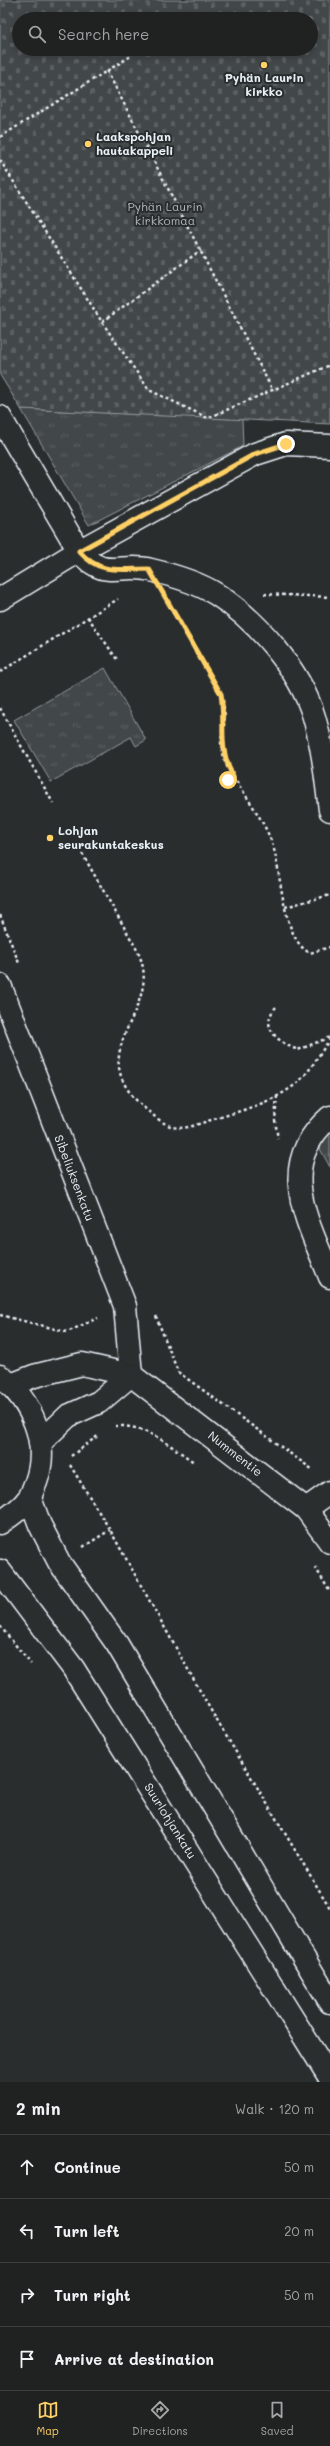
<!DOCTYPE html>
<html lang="en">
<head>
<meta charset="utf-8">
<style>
	body { margin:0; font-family:Mali,sans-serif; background:#282a2a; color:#f1f3f6 }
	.stop { position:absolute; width:12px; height:12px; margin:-9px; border:3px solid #ffd166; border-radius:50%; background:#fff }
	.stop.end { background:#ffd166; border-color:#fff; box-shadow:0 1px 4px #0008 }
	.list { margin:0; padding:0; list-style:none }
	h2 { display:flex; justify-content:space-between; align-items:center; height:52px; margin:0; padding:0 16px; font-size:17px }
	h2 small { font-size:13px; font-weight:400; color:#a2a4a5 }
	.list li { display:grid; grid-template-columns:26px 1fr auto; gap:12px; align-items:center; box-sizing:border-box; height:64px; padding:0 16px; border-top:1px solid #3d3f40 }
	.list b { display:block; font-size:15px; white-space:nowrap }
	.list em { font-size:13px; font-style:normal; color:#a2a4a5 }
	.icon { flex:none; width:22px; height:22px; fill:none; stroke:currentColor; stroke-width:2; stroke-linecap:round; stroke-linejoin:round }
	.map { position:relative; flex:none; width:330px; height:2082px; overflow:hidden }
	.search { position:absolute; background:#202222; box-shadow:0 2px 6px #0003; left:12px; right:12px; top:12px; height:44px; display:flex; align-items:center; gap:10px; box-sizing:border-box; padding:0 14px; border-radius:22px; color:#a2a4a5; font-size:15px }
	.sheet { height:308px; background:#202222 }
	nav { display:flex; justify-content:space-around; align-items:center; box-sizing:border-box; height:56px; border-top:1px solid #3d3f40; background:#202222; font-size:11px; color:#a2a4a5 }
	nav a { display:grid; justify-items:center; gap:2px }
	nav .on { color:#ffd166 }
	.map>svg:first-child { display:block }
	.grass { fill:url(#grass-tufts); stroke:#959ca0 }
	.cemetery { fill:url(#cemetery-stones); stroke:#959ca0; fill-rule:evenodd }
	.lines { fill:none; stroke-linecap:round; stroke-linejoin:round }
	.minor-casing { stroke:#e8f1f8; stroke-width:25 }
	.major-casing { stroke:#e8f1f8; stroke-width:25 }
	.path { stroke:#e8f1f8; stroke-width:2.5; stroke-dasharray:3 3; stroke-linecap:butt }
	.minor { stroke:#2a2d2e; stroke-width:22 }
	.major { stroke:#2a2d2e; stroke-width:22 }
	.route { stroke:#ffd166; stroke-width:5 }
	.poi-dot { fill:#ffd166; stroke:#2a2d2e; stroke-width:1.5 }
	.labels { text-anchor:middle; stroke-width:4; stroke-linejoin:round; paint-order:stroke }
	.poi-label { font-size:12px; font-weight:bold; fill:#e8f1f8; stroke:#2a2d2e; text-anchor:start }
	.park-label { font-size:12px; fill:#aeb5ba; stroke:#2a2d2e }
	.street-label { font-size:12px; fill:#e8f1f8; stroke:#2a2d2e }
</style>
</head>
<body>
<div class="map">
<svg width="330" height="2082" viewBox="0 0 330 2082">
	<defs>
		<pattern id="grass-tufts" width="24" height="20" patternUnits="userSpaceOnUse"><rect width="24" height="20" fill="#424648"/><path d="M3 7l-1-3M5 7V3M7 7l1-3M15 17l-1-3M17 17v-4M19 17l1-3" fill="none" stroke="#5d6163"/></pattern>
		<pattern id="cemetery-stones" width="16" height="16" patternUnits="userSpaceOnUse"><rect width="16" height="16" fill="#424648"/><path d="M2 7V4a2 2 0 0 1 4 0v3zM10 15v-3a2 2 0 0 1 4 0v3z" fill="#5d6163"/></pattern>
	</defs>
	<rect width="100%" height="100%" fill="#2a2d2e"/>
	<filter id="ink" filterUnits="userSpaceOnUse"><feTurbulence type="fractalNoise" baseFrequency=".025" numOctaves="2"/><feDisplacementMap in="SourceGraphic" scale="8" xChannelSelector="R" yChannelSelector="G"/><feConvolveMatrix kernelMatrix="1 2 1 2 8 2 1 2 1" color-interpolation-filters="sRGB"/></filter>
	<g filter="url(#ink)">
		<g class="grass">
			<polygon points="21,409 242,419 243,446 89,525"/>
			<polygon points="105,668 146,740 136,746 131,737 51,782 14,720"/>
			<polygon points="330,1133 330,1167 320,1149 323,1140"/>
		</g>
		<path class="cemetery" d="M0 0H330V424L21 409 0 375ZM19 19H311V49H19Z"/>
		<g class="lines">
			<defs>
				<g id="minor">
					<polyline points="0,417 79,551 0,599"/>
					<path d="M330 446 286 444 255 454 79 551C105 582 120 562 151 570 172 575 197 582 216 594 257 620 300 670 314 717 323 748 326 778 330 810"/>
					<polyline points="0,985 125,1306 131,1375"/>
					<path d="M330 1117C274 1165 308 1221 330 1277"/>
					<polyline points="11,1385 34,1376 82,1364 131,1375 306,1509 330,1542"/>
					<polyline points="41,1442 68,1416 99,1402 131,1375"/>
					<polyline points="306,1509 330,1492"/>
				</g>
				<g id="major">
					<path d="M0 1376C32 1401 50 1443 36 1482 33 1488 32 1495 28 1499 21 1509 10 1516 0 1523"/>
					<polyline points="30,1498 40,1525 59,1562 117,1644 330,2002"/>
					<polyline points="0,1571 73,1668 330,2078"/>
				</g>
			</defs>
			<use href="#minor" class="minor-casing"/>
			<use href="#major" class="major-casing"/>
			<g class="path">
				<polyline points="107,71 273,391"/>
				<polyline points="0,137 131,56"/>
				<polyline points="0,160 102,322 201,250"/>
				<polyline points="102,322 149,390 208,418 330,365"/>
				<polyline points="264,594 330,597"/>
				<polyline points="170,606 221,694 225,716 221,743 225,762 233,776 228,780"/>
				<polyline points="88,617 118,661"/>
				<polyline points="0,672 118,599"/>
				<polyline points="0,708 53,803"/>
				<path d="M233 776C247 798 263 819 272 843 282 870 281 939 310 953L330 947"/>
				<path d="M79 848C94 874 108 899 123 925 128 935 136 946 140 957 162 1014 76 1052 148 1111 175 1134 180 1130 211 1120 240 1111 273 1103 297 1083 310 1072 320 1053 330 1039"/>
				<polyline points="285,907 330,895"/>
				<polyline points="0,915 19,963"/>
				<path d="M276 1007C258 1027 279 1043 298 1050L330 1037"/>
				<polyline points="277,1096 275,1120 278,1139"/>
				<polyline points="0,1315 67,1332 98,1318"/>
				<polyline points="156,1316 178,1372 313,1470"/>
				<path d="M115 1426C146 1424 170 1446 194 1462"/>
				<polyline points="71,1456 99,1435"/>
				<polyline points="70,1465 110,1530 213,1714 330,1908"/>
				<polyline points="83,1547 110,1530"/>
				<polyline points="315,1567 330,1592"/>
				<polyline points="0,1626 31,1664"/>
			</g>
			<use href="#minor" class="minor"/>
			<use href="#major" class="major"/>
		</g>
	</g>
	<g class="lines" filter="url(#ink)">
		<path class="route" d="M228 780 233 776C217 748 226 724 221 694L149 569C119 569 100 575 79 551L255 454 286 444"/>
	</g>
	<g class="poi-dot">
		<circle cx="264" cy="65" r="4"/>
		<circle cx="88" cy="144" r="4"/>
		<circle cx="50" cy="838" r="4"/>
	</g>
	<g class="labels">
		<g class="poi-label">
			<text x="264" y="82" text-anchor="middle">Pyhän Laurin<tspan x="264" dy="14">kirkko</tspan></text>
			<text x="96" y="141">Laakspohjan<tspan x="96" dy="14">hautakappeli</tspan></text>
			<text x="58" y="835">Lohjan<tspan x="58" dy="14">seurakuntakeskus</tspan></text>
		</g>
		<g class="park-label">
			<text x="165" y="211">Pyhän Laurin<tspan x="165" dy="14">kirkkomaa</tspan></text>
		</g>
		<g class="street-label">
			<text transform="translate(74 1178) rotate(69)" y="4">Sibeliuksenkatu</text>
			<text transform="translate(235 1454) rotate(38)" y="4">Nummentie</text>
			<text transform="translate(170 1821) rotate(58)" y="4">Suurlohjankatu</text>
		</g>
	</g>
</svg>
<div class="stop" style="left:228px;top:780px"></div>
<div class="stop end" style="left:286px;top:444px"></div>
<div class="search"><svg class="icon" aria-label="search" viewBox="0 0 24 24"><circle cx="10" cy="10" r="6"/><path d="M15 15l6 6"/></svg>Search here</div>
</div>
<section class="sheet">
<h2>2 min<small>Walk · 120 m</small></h2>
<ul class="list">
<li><svg class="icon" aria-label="ahead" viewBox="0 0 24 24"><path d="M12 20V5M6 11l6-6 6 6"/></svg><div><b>Continue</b></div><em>50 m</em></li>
<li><svg class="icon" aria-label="left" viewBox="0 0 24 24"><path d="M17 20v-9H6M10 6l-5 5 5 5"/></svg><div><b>Turn left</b></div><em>20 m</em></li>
<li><svg class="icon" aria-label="right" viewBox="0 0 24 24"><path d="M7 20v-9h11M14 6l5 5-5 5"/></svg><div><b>Turn right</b></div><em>50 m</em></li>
<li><svg class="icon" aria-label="arrive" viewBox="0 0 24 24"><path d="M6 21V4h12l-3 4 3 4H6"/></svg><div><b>Arrive at destination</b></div></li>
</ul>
</section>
<nav>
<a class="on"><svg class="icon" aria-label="map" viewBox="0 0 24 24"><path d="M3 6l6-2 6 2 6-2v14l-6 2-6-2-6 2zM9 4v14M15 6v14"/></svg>Map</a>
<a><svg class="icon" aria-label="directions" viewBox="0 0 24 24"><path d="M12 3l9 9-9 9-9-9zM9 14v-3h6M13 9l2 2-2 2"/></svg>Directions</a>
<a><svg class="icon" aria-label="saved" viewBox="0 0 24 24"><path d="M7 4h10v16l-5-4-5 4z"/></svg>Saved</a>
</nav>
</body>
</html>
